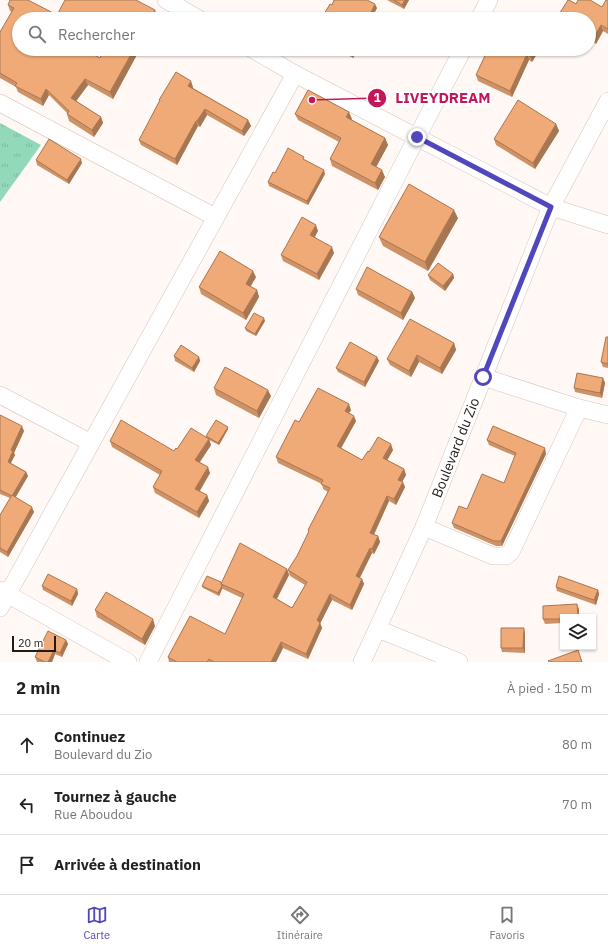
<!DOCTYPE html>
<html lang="fr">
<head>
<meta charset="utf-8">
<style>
	body { margin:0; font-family:"IBM Plex Sans",sans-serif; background:#f6f6f6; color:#222 }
	.controls { position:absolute; right:12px; bottom:12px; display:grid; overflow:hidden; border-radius:0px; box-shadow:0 1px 3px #0004 }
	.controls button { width:36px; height:36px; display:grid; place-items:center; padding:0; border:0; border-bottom:1px solid #e0e0e0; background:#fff; color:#222; font:20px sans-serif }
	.scale { position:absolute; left:12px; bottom:10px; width:44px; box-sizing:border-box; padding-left:4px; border:2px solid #211b18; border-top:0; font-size:11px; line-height:14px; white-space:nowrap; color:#211b18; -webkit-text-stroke:3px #fff; paint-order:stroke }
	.stop { position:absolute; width:12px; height:12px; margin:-9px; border:3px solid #5047be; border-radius:50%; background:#fff }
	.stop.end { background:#5047be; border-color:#fff; box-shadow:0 1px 4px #0008 }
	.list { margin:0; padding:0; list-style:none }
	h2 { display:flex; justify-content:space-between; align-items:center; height:52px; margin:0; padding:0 16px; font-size:17px }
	h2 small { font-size:13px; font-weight:400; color:#767676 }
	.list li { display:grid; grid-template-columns:26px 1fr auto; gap:12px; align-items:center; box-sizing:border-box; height:60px; padding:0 16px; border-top:1px solid #e0e0e0 }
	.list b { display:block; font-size:15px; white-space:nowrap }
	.list p { margin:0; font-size:13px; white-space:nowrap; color:#767676 }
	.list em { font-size:13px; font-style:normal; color:#767676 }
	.icon { flex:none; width:22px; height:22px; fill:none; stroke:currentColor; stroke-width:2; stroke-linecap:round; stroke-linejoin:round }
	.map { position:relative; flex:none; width:608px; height:662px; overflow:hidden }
	.search { position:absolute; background:#fff; box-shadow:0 1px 3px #0004; left:12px; right:12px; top:12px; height:44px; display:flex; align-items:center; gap:10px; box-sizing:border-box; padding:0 14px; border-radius:22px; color:#767676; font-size:15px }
	.sheet { height:232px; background:#fff }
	nav { display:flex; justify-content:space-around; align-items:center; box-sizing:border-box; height:56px; border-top:1px solid #e0e0e0; background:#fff; font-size:11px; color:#767676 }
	nav a { display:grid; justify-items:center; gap:2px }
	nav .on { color:#5047be }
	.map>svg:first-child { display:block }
	.grass { fill:url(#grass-tufts) }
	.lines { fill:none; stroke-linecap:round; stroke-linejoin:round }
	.minor-casing { stroke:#d4c4ba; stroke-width:18 }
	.minor { stroke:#fff; stroke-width:17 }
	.wall { fill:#ce9266 }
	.shaded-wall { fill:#a77753 }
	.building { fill:#efaa77; stroke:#a77753 }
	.route { stroke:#5047be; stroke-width:5 }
	.labels { text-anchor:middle; stroke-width:3.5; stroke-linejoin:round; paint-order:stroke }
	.street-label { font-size:14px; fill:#211b18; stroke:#fff }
	.leader { fill:none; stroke:#c2185b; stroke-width:1.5 }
	.callout-dot { fill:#c2185b; stroke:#fff; stroke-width:1.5 }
	.mark-label { font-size:12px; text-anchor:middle; font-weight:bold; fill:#fff }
	.callout-label { font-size:15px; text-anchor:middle; font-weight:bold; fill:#c2185b; stroke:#fff; stroke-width:3.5; stroke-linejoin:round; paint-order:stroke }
</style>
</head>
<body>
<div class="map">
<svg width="608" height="662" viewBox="0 0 608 662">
	<defs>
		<pattern id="grass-tufts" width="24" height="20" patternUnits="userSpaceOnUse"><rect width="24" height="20" fill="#92d9b9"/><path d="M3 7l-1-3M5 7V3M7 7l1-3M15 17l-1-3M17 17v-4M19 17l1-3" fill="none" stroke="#7eba9e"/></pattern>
	</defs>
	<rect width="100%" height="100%" fill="#fff8f4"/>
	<polygon class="grass" points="0,123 41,145 0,202"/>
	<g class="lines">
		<defs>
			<g id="minor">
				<polyline points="166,0 199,19"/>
				<polyline points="479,19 489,0"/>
				<polyline points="252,49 295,74 551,207 608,225"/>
				<polyline points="0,103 215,217"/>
				<polyline points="483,377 579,408 608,415"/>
				<polyline points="0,395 91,443"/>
				<polyline points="424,527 493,556 506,556 511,552 579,408"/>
				<polyline points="0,590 128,662"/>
				<polyline points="0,608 295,74"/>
				<polyline points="378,629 459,662"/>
				<polyline points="148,662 417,137 463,49"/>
				<path id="s1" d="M362 662 424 527 551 207 608 101"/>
			</g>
		</defs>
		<use href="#minor" class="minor-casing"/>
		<use href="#minor" class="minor"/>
	</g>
	<g class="wall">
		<polygon points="387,0 409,0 404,9"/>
		<polygon points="608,1 608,34 603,31 596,44 589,39 589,19 576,4 602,7"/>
		<polygon points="8,5 57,15 157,16 156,19 19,19 100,58 104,49 140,49 113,99 88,85 76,101 101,117 103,123 94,137 69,121 67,114 68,114 49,95 43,106 18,92 16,87 0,78 0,32 12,12 10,11"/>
		<polygon points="332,5 377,8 371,19 321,19"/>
		<polygon points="337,49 358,49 353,58"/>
		<polygon points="540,49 532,62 529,60 512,97 478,81 476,75"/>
		<polygon points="193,87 193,88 248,120 251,126 244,136 207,115 200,127 198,126 177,165 141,145 139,140 160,101 159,100"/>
		<polygon points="295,114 352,119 351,120 385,138 388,145 376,167 385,177 378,190 332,166 330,159 339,142 298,120"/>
		<polygon points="556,124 559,131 535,169 496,145 494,139"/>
		<polygon points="36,160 82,163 69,184 37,165"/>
		<polygon points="305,160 325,174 308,205 269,186 268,182 275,173"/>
		<polygon points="458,218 428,271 383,246 379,237"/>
		<polygon points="318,231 315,237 334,253 319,280 283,261 281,255"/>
		<polygon points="453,274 454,278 445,291 430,280 428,275"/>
		<polygon points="256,277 250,287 257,290 259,297 246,320 201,294 199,287"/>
		<polygon points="356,289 412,292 415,298 403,320 358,295"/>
		<polygon points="265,321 256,336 246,331 245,328"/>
		<polygon points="608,337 608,368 603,367 601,362"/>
		<polygon points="454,343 456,350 442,374 419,362 411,377 390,365 387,359"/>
		<polygon points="174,356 199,357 200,361 194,372 175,361"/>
		<polygon points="377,357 379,361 365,387 338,372 336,368"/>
		<polygon points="603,378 605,383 602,398 575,392 574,388"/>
		<polygon points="214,388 271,396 259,418 216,395"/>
		<polygon points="351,410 349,413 356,421 341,448 362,460 369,452 393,450 387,460 404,469 406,475 402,482 405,487 396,505 389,501 374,535 378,536 380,542 374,554 372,553 360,578 362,579 364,584 352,610 332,600 320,623 322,628 308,659 283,648 276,662 169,662 168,657 225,634 242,598 223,589 222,589 219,596 203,588 202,586 287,569 289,575 277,599 292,608 305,585 290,576 288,570 297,556 309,533 308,530 328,492 323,489 322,484 278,463 276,457 299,422"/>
		<polygon points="0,415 24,431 14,453 15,455 11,463 26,472 28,476 15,498 34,512 8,557 0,552 0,515 10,498 0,494"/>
		<polygon points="228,429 219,445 209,440 211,445 200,462 210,473 200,491 207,495 209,501 199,518 155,493 153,487 160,475 112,447 110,441 174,451 177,449 207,438 206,436"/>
		<polygon points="487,440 546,454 502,546 496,546 454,528 452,523 467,509 504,483 515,456 489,445"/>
		<polygon points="42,586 77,589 78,594 72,606 43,590"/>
		<polygon points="556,587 598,590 599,594 596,605 557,591"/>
		<polygon points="579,609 563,617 563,623 545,624 543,619"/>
		<polygon points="95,610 155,626 145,645 97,617"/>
		<polygon points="525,633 525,653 502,652 501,648"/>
		<polygon points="66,640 68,644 62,657 55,654 52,662 37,662 35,657"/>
	</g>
	<g class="shaded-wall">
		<polygon points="405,0 409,0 404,9 402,5"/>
		<polygon points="375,4 377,8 371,19 368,19"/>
		<polygon points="155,10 157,16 156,19 150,19"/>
		<polygon points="360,15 361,19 357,19"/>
		<polygon points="601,25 603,31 596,44 594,37"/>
		<polygon points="134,49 140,49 113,99 110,92"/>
		<polygon points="354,49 358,49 353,58 351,53"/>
		<polygon points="534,49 540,49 532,62 530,56"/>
		<polygon points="527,54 529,60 512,97 510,91"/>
		<polygon points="85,79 88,85 74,104 71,98"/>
		<polygon points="191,81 193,87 191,92 188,86"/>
		<polygon points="46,89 49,95 43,106 41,99"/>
		<polygon points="205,109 207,115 200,127 197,121"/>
		<polygon points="349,112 352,119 349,124 346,117"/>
		<polygon points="101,117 103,123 94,137 92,130"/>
		<polygon points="248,120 251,126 244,136 242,131"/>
		<polygon points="196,121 198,126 177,165 175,159"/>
		<polygon points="556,124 559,131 535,169 533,163"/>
		<polygon points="385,138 388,145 374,171 371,164"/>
		<polygon points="81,159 82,163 69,184 67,180"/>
		<polygon points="324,170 325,174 308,205 307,201"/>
		<polygon points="382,170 385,177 378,190 375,183"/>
		<polygon points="454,210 458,218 428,271 425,262"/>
		<polygon points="316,225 318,231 312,241 310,235"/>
		<polygon points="332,247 334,253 319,280 317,274"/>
		<polygon points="253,271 256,277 248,291 246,284"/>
		<polygon points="453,274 454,278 445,291 443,286"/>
		<polygon points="257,290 259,297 246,320 243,313"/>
		<polygon points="412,292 415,298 403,320 401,313"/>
		<polygon points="264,318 265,321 256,336 255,334"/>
		<polygon points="454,343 456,350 442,374 440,368"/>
		<polygon points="417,355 419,362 411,377 409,371"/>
		<polygon points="199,357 200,361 194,372 192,368"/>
		<polygon points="377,357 379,361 365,387 364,382"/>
		<polygon points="603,378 605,383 602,398 600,393"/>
		<polygon points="268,390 271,396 259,418 257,411"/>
		<polygon points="349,404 351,410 347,416 345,411"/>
		<polygon points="354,416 356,421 339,452 337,446"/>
		<polygon points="22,426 24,431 14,453 15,455 9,466 8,462 11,450"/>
		<polygon points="228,427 228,429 219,445 218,443"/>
		<polygon points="209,439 211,445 197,466 195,460"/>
		<polygon points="391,444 393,450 385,464 383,458"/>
		<polygon points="545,448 546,454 502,546 501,541"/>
		<polygon points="208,467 210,473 197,495 195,489"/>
		<polygon points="404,469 406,475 400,485 398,480"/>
		<polygon points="26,472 28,476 14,500 12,496"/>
		<polygon points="403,482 405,487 396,505 394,499"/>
		<polygon points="207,495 209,501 199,518 197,512"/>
		<polygon points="387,496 389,501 372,538 370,533"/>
		<polygon points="32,507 34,512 8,557 7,552"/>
		<polygon points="378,536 380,542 374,554 372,549"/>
		<polygon points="370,548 372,553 358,581 356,576"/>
		<polygon points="287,569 289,575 275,602 273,597"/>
		<polygon points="362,579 364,584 352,610 350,605"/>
		<polygon points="222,586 222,589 219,596 218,593"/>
		<polygon points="77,589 78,594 72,606 71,601"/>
		<polygon points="598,590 599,594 596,605 594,600"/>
		<polygon points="330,594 332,600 319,626 317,620"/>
		<polygon points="577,604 579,609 579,617 578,617"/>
		<polygon points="153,619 155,626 145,645 142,639"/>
		<polygon points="320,623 322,628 308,659 306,654"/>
		<polygon points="524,628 525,633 525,653 523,648"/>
		<polygon points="66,640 68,644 62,657 60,653"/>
		<polygon points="281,642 283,648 276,662 271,662"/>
		<polygon points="54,650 55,654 52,662 48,662"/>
	</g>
	<g class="building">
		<polygon points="10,0 28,0 57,15 65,0 136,0 155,10 150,19 79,19 75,17 74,19 19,19 19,49 83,49 100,58 104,49 134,49 110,92 85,79 71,98 101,117 92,130 67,114 69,111 46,89 41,99 15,86 17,83 0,73 0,32 14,8 8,5"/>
		<polygon points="334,0 367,0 375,4 368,19 360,15 357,19 321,19 330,4 332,5"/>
		<polygon points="394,0 405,0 402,5"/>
		<polygon points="568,0 569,0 576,4 578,0 590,0 602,7 606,0 608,1 608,29 601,25 594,37 589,34 589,19 556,19"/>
		<polygon points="510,13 520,19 506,19"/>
		<polygon points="343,49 354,49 351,53"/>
		<polygon points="488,49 534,49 530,56 527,54 510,91 476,75"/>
		<polygon points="176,72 191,81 188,86 248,120 242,131 205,109 197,121 196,121 175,159 139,140 160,100 159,100"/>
		<polygon points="308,90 349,112 346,117 385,138 371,164 382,170 375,183 330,159 341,138 295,114"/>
		<polygon points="518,100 556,124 533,163 494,139"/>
		<polygon points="49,139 81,159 67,180 36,160"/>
		<polygon points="288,148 304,157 303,159 324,170 307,201 268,182 273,172 275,173"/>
		<polygon points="409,184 454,210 425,262 379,237"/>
		<polygon points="302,217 316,225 310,235 332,247 317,274 281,255"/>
		<polygon points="220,251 253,271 246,284 257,290 243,313 199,287"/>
		<polygon points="438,263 453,274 443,286 428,275"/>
		<polygon points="367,267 412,292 401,313 356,289"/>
		<polygon points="254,313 264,318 255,334 245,328"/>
		<polygon points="410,319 454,343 440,368 417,355 409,371 387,359"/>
		<polygon points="606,337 608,337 608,364 601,362"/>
		<polygon points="350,342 377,357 364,382 336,368"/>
		<polygon points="181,345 199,357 192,368 174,356"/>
		<polygon points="225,367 268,390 257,411 214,388"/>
		<polygon points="577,373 603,378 600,393 574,388"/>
		<polygon points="318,388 349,404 345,411 354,416 337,446 362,460 368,451 369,452 378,437 391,444 383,458 404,469 398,480 403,482 394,499 387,496 370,533 378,536 372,549 370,548 356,576 362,579 350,605 330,594 317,620 320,623 306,654 281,642 271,662 214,662 209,659 207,662 177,662 168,657 190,616 225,634 244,594 221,584 240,543 287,569 273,597 292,608 307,582 288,570 297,556 309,531 308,530 330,488 321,484 323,480 276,457 295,420 299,422"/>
		<polygon points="0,415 22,426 11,450 13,451 8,462 26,472 12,496 0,490"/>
		<polygon points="121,420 174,451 176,448 177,449 191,428 209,439 195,460 208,467 195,489 207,495 197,512 153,487 162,471 110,441"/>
		<polygon points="216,420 228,427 218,443 206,436"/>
		<polygon points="493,426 545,448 501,541 494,541 452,523 459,506 467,509 482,474 504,483 516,453 487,440"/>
		<polygon points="12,495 32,507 7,552 0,548 0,515"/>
		<polygon points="48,574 77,589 71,601 42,586"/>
		<polygon points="207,576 221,582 221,584 222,586 218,593 202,586"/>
		<polygon points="559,576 598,590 594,600 556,587"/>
		<polygon points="106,592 153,619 142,639 95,610"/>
		<polygon points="577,604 578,617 563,617 563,619 543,619 543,606"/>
		<polygon points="501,628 524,628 523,648 501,648"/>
		<polygon points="48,631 66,640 60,653 54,650 48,662 45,662 35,657"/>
		<polygon points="578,650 582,662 549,662 548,661"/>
	</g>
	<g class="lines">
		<polyline class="route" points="417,137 551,207 483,377"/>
	</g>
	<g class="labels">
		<g class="street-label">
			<text dy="5" stroke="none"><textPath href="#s1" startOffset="234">Boulevard du Zio</textPath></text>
		</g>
	</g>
	<path class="leader" d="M312 100L377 98"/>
	<g class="callout-dot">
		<circle cx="312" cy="100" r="4"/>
		<circle cx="377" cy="98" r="10"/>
	</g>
	<g class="mark-label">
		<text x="377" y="102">1</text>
	</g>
	<g class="callout-label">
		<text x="443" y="103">LIVEYDREAM</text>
	</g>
</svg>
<div class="controls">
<button><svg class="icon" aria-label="layers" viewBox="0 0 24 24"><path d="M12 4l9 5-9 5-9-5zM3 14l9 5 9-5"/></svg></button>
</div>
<div class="scale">20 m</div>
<div class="stop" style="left:483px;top:377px"></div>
<div class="stop end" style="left:417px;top:137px"></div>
<div class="search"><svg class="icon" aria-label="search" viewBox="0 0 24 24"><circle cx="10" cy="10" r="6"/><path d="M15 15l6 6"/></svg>Rechercher</div>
</div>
<section class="sheet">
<h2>2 min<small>À pied · 150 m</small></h2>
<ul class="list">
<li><svg class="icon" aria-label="ahead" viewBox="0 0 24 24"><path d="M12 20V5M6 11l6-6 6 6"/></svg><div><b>Continuez</b><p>Boulevard du Zio</p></div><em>80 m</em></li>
<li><svg class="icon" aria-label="left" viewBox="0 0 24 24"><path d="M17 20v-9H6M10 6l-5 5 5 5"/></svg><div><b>Tournez à gauche</b><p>Rue Aboudou</p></div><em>70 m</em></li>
<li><svg class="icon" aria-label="arrive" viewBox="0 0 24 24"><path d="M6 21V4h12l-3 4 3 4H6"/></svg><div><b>Arrivée à destination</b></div></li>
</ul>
</section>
<nav>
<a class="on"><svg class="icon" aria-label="map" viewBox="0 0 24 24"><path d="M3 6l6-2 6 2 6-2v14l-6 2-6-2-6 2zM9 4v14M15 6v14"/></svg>Carte</a>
<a><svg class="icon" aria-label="directions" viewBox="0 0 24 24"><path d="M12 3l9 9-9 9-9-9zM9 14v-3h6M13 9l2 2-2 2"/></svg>Itinéraire</a>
<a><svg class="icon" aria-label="saved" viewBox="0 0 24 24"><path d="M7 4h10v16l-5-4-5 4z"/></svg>Favoris</a>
</nav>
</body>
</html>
